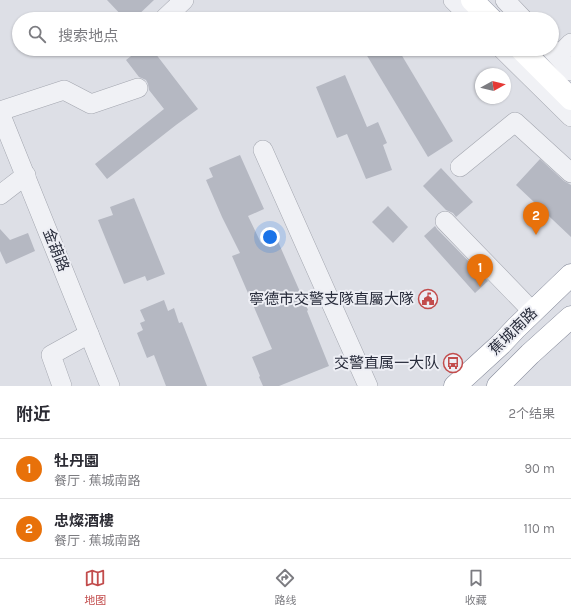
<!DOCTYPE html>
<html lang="zh">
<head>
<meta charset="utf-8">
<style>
	body { margin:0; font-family:Karla,"Noto Sans SC",sans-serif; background:#f7f7f7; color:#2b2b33 }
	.compass { position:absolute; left:475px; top:68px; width:36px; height:36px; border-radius:50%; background:#fff; box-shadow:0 1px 3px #0004; rotate:82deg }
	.you { position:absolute; left:270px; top:237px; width:14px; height:14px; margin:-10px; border:3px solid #fff; border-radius:50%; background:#1a73e8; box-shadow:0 0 0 6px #1a73e833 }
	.badge { display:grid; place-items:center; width:26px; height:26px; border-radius:50%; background:#c24c4c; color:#fff; font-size:13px; font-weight:700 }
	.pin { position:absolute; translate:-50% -33px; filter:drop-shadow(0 1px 2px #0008) }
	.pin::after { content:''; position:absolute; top:21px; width:14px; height:12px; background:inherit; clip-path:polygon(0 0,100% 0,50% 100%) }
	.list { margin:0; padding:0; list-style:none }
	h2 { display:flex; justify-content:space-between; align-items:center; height:52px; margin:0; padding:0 16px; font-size:17px }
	h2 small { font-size:13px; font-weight:400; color:#7c7c81 }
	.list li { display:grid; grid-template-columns:26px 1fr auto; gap:12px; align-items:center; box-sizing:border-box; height:60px; padding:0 16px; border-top:1px solid #e1e1e2 }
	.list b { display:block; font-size:15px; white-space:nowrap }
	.list p { margin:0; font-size:13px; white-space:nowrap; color:#7c7c81 }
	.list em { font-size:13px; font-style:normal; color:#7c7c81 }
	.icon { flex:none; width:22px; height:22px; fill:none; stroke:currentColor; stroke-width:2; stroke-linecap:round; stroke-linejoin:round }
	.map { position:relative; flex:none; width:571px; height:386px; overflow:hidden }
	.search { position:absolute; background:#fff; box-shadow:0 1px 3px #0004; left:12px; right:12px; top:12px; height:44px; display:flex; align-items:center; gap:10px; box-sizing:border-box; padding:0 14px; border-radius:22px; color:#7c7c81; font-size:15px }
	.sheet { height:172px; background:#fff }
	nav { display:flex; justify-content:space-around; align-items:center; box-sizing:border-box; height:56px; border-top:1px solid #e1e1e2; background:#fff; font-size:11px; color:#7c7c81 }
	nav a { display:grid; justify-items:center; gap:2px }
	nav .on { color:#c24c4c }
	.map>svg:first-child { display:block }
	.building { fill:#b5b8c2 }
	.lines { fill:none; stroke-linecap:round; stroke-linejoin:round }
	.minor-casing { stroke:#a3a6af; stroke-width:20 }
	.major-casing { stroke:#9ea2b0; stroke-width:23 }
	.highway-casing { stroke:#868b9b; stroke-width:23 }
	.minor { stroke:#f0f1f5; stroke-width:19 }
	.major { stroke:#fff; stroke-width:22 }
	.highway { stroke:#fff; stroke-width:22 }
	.labels { text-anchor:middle; stroke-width:4; stroke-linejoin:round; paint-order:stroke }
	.street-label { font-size:15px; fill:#282c3b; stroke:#edeef4 }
	.poi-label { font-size:15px; fill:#282c3b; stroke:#edeef4; text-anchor:end }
</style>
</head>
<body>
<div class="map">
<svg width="571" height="386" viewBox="0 0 571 386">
	<rect width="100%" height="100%" fill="#dddfe6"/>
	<g class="building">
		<polygon points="107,0 154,0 134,19 125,19"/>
		<polygon points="140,49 152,49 198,109 176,125 107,179 95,164 164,109 149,90 148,84 146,80 139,77 126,60"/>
		<polygon points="363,49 398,49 453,141 428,157"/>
		<polygon points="345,75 367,127 378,122 387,143 383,145 392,170 366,179 359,162 347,134 337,138 316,87"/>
		<polygon points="240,155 264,209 248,216 261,243 276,237 308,310 307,311 329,366 279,386 263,386 259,377 260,376 252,357 272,349 232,256 240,253 222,217 206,180 213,177 209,168"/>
		<polygon points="540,159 564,181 571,185 571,237 516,185"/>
		<polygon points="441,168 473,202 456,217 453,213 446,210 423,186"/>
		<polygon points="134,198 165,274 147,281 145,276 124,284 98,220 113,215 110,207"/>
		<polygon points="388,206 408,227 393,243 372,222"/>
		<polygon points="435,226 437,229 488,281 475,293 424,236"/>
		<polygon points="0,229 10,240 28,233 35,251 6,264 0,251"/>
		<polygon points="164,300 168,311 174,308 179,323 182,322 207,386 166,386 154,355 147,358 137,333 143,330 140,323 145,321 140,310"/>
	</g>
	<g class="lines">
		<defs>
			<g id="minor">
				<polyline points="453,0 472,19"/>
				<polyline points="505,0 523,19"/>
				<polyline points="165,18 184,0"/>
				<polyline points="502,49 571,117"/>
				<polyline points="551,49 571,71"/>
				<polyline points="558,56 571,43"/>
				<polyline points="0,111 64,90 91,104 138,88"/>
				<polyline points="0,113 110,386"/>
				<polyline points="263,150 368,386"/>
				<polyline points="460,167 515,122 571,173"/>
				<polyline points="0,195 26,175"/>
				<polyline points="445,221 533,312"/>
				<polyline points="62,386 51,355 89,334"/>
			</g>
			<g id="major">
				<polyline points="472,0 491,19"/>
				<polyline points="521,49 571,99"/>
			</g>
			<g id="highway">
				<polyline points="455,386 501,344 516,328 571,275"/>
				<polyline points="498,386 530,354 571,317"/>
			</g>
		</defs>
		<use href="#minor" class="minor-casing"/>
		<use href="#major" class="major-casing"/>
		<use href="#highway" class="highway-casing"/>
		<use href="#minor" class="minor"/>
		<use href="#major" class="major"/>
		<use href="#highway" class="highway"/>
	</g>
	<defs>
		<symbol id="civic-ring" viewBox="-11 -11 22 22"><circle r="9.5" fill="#edeef4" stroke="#c24c4c" stroke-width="1.5"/><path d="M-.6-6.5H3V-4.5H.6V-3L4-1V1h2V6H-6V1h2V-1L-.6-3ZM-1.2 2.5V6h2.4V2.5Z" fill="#c24c4c"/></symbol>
		<symbol id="bus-ring" viewBox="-11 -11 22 22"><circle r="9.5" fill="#edeef4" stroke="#c24c4c" stroke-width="1.5"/><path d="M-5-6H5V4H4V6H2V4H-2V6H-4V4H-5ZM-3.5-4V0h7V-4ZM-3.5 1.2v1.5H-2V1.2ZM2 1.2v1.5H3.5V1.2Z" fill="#c24c4c"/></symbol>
	</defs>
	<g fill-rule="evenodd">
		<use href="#civic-ring" x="417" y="288" width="22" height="22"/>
		<use href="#bus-ring" x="442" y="352" width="22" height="22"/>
	</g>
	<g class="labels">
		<g class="street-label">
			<text transform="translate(56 250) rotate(68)" y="5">金葫路</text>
			<text transform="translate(513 331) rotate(-44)" y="5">蕉城南路</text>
		</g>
		<g class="poi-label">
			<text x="414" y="304">寧德市交警支隊直屬大隊</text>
			<text x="439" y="368">交警直属一大队</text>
		</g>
	</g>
</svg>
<svg class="compass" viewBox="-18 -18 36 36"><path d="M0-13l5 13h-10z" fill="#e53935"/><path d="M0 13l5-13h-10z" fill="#7c7c81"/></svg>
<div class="you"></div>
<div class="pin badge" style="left:480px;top:287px;background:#e8710a">1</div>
<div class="pin badge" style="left:536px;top:235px;background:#e8710a">2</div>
<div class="search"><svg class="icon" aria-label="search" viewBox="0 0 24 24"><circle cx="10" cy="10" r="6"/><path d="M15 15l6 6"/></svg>搜索地点</div>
</div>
<section class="sheet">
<h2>附近<small>2个结果</small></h2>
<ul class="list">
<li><span class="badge" style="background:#e8710a">1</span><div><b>牡丹園</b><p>餐厅 · 蕉城南路</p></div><em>90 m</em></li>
<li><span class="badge" style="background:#e8710a">2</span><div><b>忠燦酒樓</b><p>餐厅 · 蕉城南路</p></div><em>110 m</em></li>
</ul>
</section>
<nav>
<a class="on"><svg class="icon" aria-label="map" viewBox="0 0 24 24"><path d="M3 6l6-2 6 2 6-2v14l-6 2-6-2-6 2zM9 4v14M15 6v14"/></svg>地图</a>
<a><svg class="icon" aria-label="directions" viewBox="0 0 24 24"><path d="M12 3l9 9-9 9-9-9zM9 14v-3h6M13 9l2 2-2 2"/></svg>路线</a>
<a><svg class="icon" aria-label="saved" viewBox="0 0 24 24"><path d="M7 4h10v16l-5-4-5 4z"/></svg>收藏</a>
</nav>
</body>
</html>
